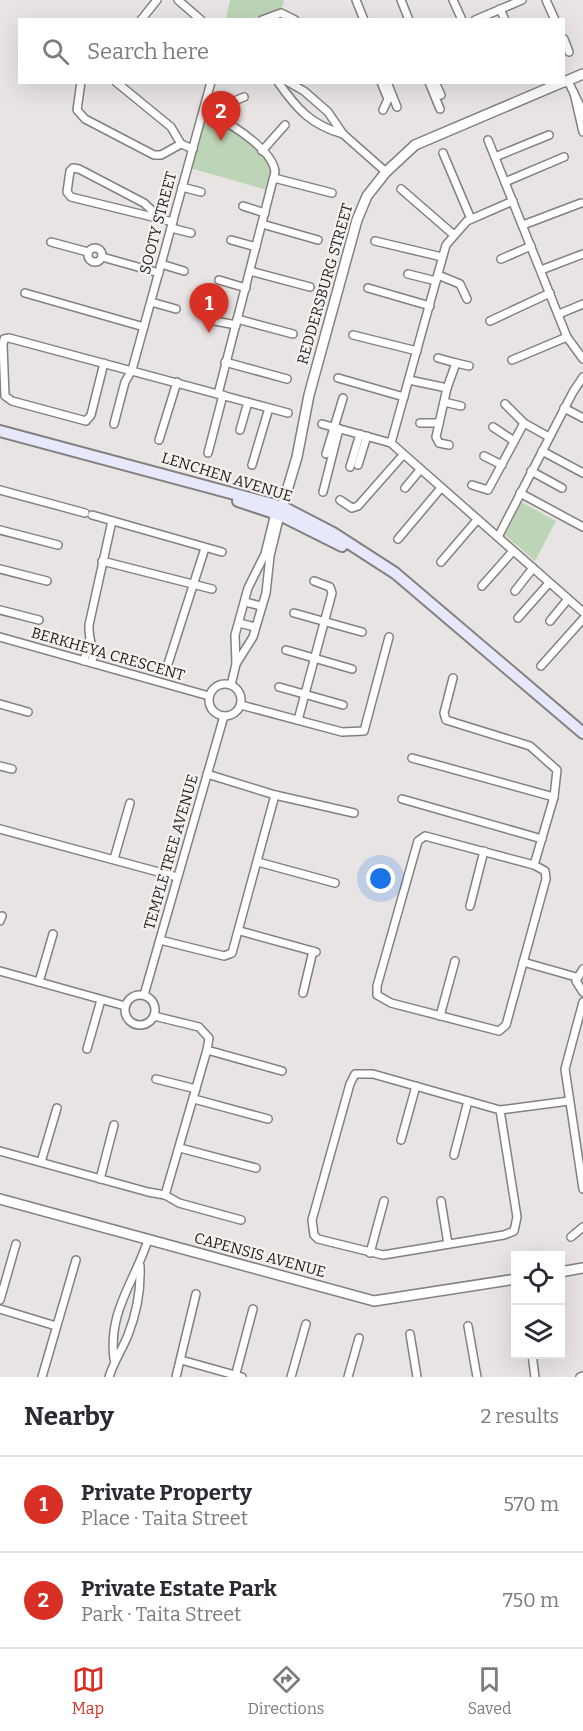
<!DOCTYPE html>
<html lang="en">
<head>
<meta charset="utf-8">
<style>
	body { margin:0; font-family:Bitter,serif; background:#f2f2f3; color:#2b2b33 }
	.controls { position:absolute; right:18px; bottom:18px; display:grid; overflow:hidden; border-radius:0px; box-shadow:0 6px 24px #0002 }
	.controls button { width:54px; height:54px; display:grid; place-items:center; padding:0; border:0; border-bottom:2px solid #e1e1e2; background:#fff; color:#2b2b33; font:30px sans-serif }
	.you { position:absolute; left:381px; top:879px; width:21px; height:21px; margin:-15px; border:4px solid #fff; border-radius:50%; background:#1a73e8; box-shadow:0 0 0 9px #1a73e833 }
	.badge { display:grid; place-items:center; width:39px; height:39px; border-radius:50%; background:#d93025; color:#fff; font-size:20px; font-weight:700 }
	.pin { position:absolute; translate:-50% -50px; filter:drop-shadow(0 2px 3px #0008) }
	.pin::after { content:''; position:absolute; top:32px; width:21px; height:18px; background:inherit; clip-path:polygon(0 0,100% 0,50% 100%) }
	.list { margin:0; padding:0; list-style:none }
	h2 { display:flex; justify-content:space-between; align-items:center; height:78px; margin:0; padding:0 24px; font-size:26px }
	h2 small { font-size:20px; font-weight:400; color:#7c7c81 }
	.list li { display:grid; grid-template-columns:39px 1fr auto; gap:18px; align-items:center; box-sizing:border-box; height:96px; padding:0 24px; border-top:2px solid #e1e1e2 }
	.list b { display:block; font-size:22px; white-space:nowrap }
	.list p { margin:0; font-size:20px; white-space:nowrap; color:#7c7c81 }
	.list em { font-size:20px; font-style:normal; color:#7c7c81 }
	.icon { flex:none; width:33px; height:33px; fill:none; stroke:currentColor; stroke-width:2; stroke-linecap:round; stroke-linejoin:round }
	.map { position:relative; flex:none; width:583px; height:1377px; overflow:hidden }
	.search { position:absolute; background:#fff; box-shadow:0 6px 24px #0002; left:18px; right:18px; top:18px; height:66px; display:flex; align-items:center; gap:15px; box-sizing:border-box; padding:0 21px; border-radius:0px; color:#7c7c81; font-size:22px }
	.sheet { height:270px; background:#fff }
	nav { display:flex; justify-content:space-around; align-items:center; box-sizing:border-box; height:84px; border-top:2px solid #e1e1e2; background:#fff; font-size:16px; color:#7c7c81 }
	nav a { display:grid; justify-items:center; gap:3px }
	nav .on { color:#d93025 }
	.map>svg:first-child { display:block }
	.green { fill:#bdd5b7 }
	.lines { fill:none; stroke-linecap:round; stroke-linejoin:round }
	.minor-casing { stroke:#84807f; stroke-width:10 }
	.tertiary-casing { stroke:#84807f; stroke-width:12 }
	.secondary-casing { stroke:#84807f; stroke-width:14 }
	.minor { stroke:#fff; stroke-width:7 }
	.tertiary { stroke:#fff; stroke-width:9 }
	.secondary { stroke:#e7e8fb; stroke-width:10 }
	.labels { text-anchor:middle; stroke-width:4.5; stroke-linejoin:round; paint-order:stroke }
	.street-label { font-size:15px; fill:#1d1c1b; stroke:#f5f2f0 }
</style>
</head>
<body>
<div class="map">
<svg width="583" height="1377" viewBox="0 0 583 1377">
	<rect width="100%" height="100%" fill="#e8e4e3"/>
	<g class="green">
		<polygon points="230,0 283,0 284,3 281,9 251,19 226,19"/>
		<path d="M212 120C225 123 266 153 270 167 273 174 269 182 267 190L190 168 202 125Z"/>
		<polygon points="521,502 556,521 535,561 505,535"/>
	</g>
	<g class="lines">
		<defs>
			<g id="minor">
				<polyline points="178,0 201,20"/>
				<polyline points="356,0 364,20"/>
				<polyline points="401,0 409,20"/>
				<polyline points="453,0 462,20"/>
				<polyline points="546,0 555,20"/>
				<polyline points="500,9 505,20"/>
				<polyline points="141,20 157,0"/>
				<polyline points="262,20 281,13 295,20"/>
				<polyline points="475,20 522,0"/>
				<polyline points="564,39 569,52"/>
				<polyline points="568,81 583,112"/>
				<polyline points="81,82 77,110 85,119 154,155 161,155 181,144"/>
				<polyline points="116,82 171,127 181,144 193,149"/>
				<path d="M278 82C297 109 311 125 343 134"/>
				<polyline points="288,82 304,91 328,112 343,134 386,172"/>
				<polyline points="381,82 388,99 383,110"/>
				<polyline points="387,82 397,107"/>
				<polyline points="429,82 440,109"/>
				<polyline points="435,82 441,95"/>
				<polyline points="574,93 583,132"/>
				<path d="M204 109C224 120 273 148 275 172L218 394"/>
				<polyline points="208,112 244,97"/>
				<polyline points="488,140 567,337 583,359"/>
				<polyline points="262,151 285,125"/>
				<polyline points="443,153 471,219"/>
				<polyline points="495,157 549,135"/>
				<polyline points="274,178 332,193"/>
				<polyline points="505,182 564,157"/>
				<polyline points="182,187 201,192"/>
				<polyline points="401,189 454,235"/>
				<polyline points="243,206 265,213"/>
				<polyline points="160,218 144,203 79,169 73,168 70,171 67,192 71,197 173,222"/>
				<polyline points="262,224 318,240"/>
				<polyline points="523,225 581,203"/>
				<polyline points="171,228 191,233"/>
				<polyline points="231,240 256,247"/>
				<polyline points="375,241 442,257"/>
				<polyline points="51,242 88,252"/>
				<circle cx="95" cy="255" r="7"/>
				<polyline points="102,257 159,273"/>
				<polyline points="501,259 531,246"/>
				<polyline points="161,264 184,271"/>
				<polyline points="541,270 583,254"/>
				<polyline points="250,271 310,287"/>
				<polyline points="408,274 436,281"/>
				<polyline points="438,275 460,284 467,299"/>
				<polyline points="219,280 246,288"/>
				<polyline points="368,288 430,306"/>
				<polyline points="25,293 144,327"/>
				<polyline points="151,302 176,309"/>
				<polyline points="559,314 583,304"/>
				<polyline points="237,319 293,334"/>
				<polyline points="215,321 236,325"/>
				<polyline points="490,321 550,293"/>
				<polyline points="353,335 417,351"/>
				<polyline points="438,358 456,363"/>
				<polyline points="512,360 567,337"/>
				<polyline points="225,362 287,379"/>
				<polyline points="104,363 91,415 86,421 12,401 5,396 3,345 4,339 9,338 288,413"/>
				<polyline points="338,378 404,397"/>
				<polyline points="409,380 447,388 436,437 439,443 449,445"/>
				<polyline points="447,388 456,363 469,366"/>
				<polyline points="444,402 461,406"/>
				<polyline points="505,404 524,423 549,437"/>
				<polyline points="564,408 583,418"/>
				<polyline points="420,423 439,423"/>
				<polyline points="114,424 125,382 132,370 211,82"/>
				<polyline points="322,424 391,443 583,612"/>
				<polyline points="493,427 514,441"/>
				<polyline points="240,430 248,402"/>
				<polyline points="159,440 177,382"/>
				<polyline points="391,443 446,245 467,221 513,201"/>
				<polyline points="542,451 583,473"/>
				<polyline points="208,453 223,395"/>
				<polyline points="326,454 343,398"/>
				<polyline points="484,456 502,465"/>
				<polyline points="252,465 269,408"/>
				<polyline points="358,465 367,436"/>
				<polyline points="350,467 360,434"/>
				<polyline points="531,471 562,488"/>
				<polyline points="472,485 488,490 524,423"/>
				<polyline points="405,488 420,470"/>
				<polyline points="0,490 85,513"/>
				<polyline points="323,492 339,429"/>
				<polyline points="520,493 583,527"/>
				<polyline points="340,500 352,508 358,506 403,455"/>
				<polyline points="92,515 222,552"/>
				<polyline points="0,530 58,545"/>
				<polyline points="498,537 573,392 583,377"/>
				<polyline points="398,539 441,488"/>
				<polyline points="102,561 212,589"/>
				<polyline points="441,562 477,520"/>
				<polyline points="0,569 47,581"/>
				<polyline points="482,586 513,551"/>
				<polyline points="515,591 533,568"/>
				<polyline points="245,602 261,606"/>
				<polyline points="0,610 39,620"/>
				<polyline points="294,613 362,632"/>
				<polyline points="518,618 549,583"/>
				<polyline points="550,621 568,599"/>
				<polyline points="239,623 255,627"/>
				<polyline points="0,637 209,696"/>
				<polyline points="286,650 352,669"/>
				<polyline points="84,661 89,641"/>
				<path d="M92 663C95 648 88 640 89 625L112 521"/>
				<polyline points="236,664 235,635 248,588 265,554 275,513"/>
				<polyline points="541,666 583,619"/>
				<polyline points="166,670 205,548"/>
				<polyline points="453,678 444,713 446,720 530,746 557,770 554,797 534,865"/>
				<circle cx="225" cy="700" r="16"/>
				<polyline points="231,685 236,664 253,637 266,593 270,556 280,515"/>
				<polyline points="279,687 343,705"/>
				<polyline points="0,704 28,712"/>
				<polyline points="241,705 342,732 364,731 389,637"/>
				<polyline points="298,720 332,593 330,587 314,581"/>
				<polyline points="412,758 554,797"/>
				<polyline points="0,766 12,769"/>
				<polyline points="207,774 275,795 354,813"/>
				<polyline points="402,799 542,839"/>
				<polyline points="0,829 177,877"/>
				<polygon points="425,836 534,865 545,871 546,879 506,1025 499,1031 391,1003 377,995 377,986 418,841"/>
				<polyline points="114,859 130,803"/>
				<polyline points="258,862 335,883"/>
				<polyline points="470,906 484,851"/>
				<polyline points="0,921 2,916"/>
				<polyline points="240,931 316,952"/>
				<polyline points="160,940 224,956 232,953 275,795"/>
				<polyline points="523,962 576,977"/>
				<polyline points="583,969 576,981 583,992"/>
				<polyline points="0,971 125,1006"/>
				<polyline points="39,982 53,934"/>
				<polyline points="303,993 313,951"/>
				<circle cx="140" cy="1010" r="15"/>
				<polyline points="144,995 224,716"/>
				<polyline points="583,1002 565,1069 583,1189"/>
				<polyline points="154,1016 199,1027 209,1038 207,1050 165,1195"/>
				<polyline points="440,1016 455,961"/>
				<polyline points="87,1049 101,1000"/>
				<polyline points="207,1050 282,1071"/>
				<polyline points="156,1079 196,1089"/>
				<polyline points="194,1099 268,1119"/>
				<polyline points="500,1110 517,1217 514,1231 504,1235 383,1255 318,1239 314,1235 312,1220 350,1084 355,1074 373,1074 500,1110 569,1101"/>
				<polyline points="401,1140 416,1086"/>
				<polyline points="180,1148 256,1168"/>
				<polyline points="0,1151 148,1192 165,1195"/>
				<polyline points="454,1155 468,1101"/>
				<polyline points="41,1162 57,1108"/>
				<polyline points="100,1179 114,1125"/>
				<polyline points="165,1195 179,1203 241,1220"/>
				<polyline points="441,1201 448,1244"/>
				<polyline points="571,1237 583,1227"/>
				<polyline points="370,1253 384,1201"/>
				<polyline points="0,1300 16,1244"/>
				<polyline points="0,1309 56,1326"/>
				<polyline points="468,1326 477,1377"/>
				<polyline points="410,1334 417,1377"/>
				<polyline points="532,1354 535,1377"/>
				<path d="M114 1359C108 1311 134 1283 148 1240"/>
				<polyline points="181,1360 242,1377"/>
				<polyline points="42,1377 76,1260"/>
				<path d="M109 1377C114 1361 122 1350 128 1335 137 1312 141 1290 140 1266"/>
				<polyline points="176,1377 196,1294"/>
				<polyline points="235,1377 253,1309"/>
				<polyline points="291,1377 306,1324"/>
				<polyline points="348,1377 359,1338"/>
				<polyline points="580,1377 583,1376"/>
			</g>
			<g id="tertiary">
				<polyline points="564,82 583,74"/>
				<polyline points="281,511 297,457 309,395 357,220 367,196 386,172 415,145 563,82"/>
				<polyline points="0,1199 374,1301 516,1279"/>
				<polyline points="560,1272 583,1268"/>
			</g>
			<g id="secondary">
				<polyline points="0,431 283,507 333,533 395,573 583,733"/>
				<polyline points="238,501 280,515 342,546"/>
			</g>
		</defs>
		<use href="#minor" class="minor-casing"/>
		<use href="#tertiary" class="tertiary-casing"/>
		<use href="#secondary" class="secondary-casing"/>
		<use href="#minor" class="minor"/>
		<use href="#tertiary" class="tertiary"/>
		<use href="#secondary" class="secondary"/>
	</g>
	<g class="labels">
		<g class="street-label">
			<text transform="translate(158 223) rotate(-75)" y="5">SOOTY STREET</text>
			<text transform="translate(325 284) rotate(-74)" y="5">REDDERSBURG STREET</text>
			<text transform="translate(227 477) rotate(17)" y="5">LENCHEN AVENUE</text>
			<text transform="translate(108 654) rotate(16)" y="5">BERKHEYA CRESCENT</text>
			<text transform="translate(171 852) rotate(-74)" y="5">TEMPLE TREE AVENUE</text>
			<text transform="translate(260 1255) rotate(15)" y="5">CAPENSIS AVENUE</text>
		</g>
	</g>
</svg>
<div class="controls">
<button><svg class="icon" aria-label="locate" viewBox="0 0 24 24"><circle cx="12" cy="12" r="6"/><path d="M12 2v4M12 18v4M2 12h4M18 12h4"/></svg></button>
<button><svg class="icon" aria-label="layers" viewBox="0 0 24 24"><path d="M12 4l9 5-9 5-9-5zM3 14l9 5 9-5"/></svg></button>
</div>
<div class="you"></div>
<div class="pin badge" style="left:209px;top:333px">1</div>
<div class="pin badge" style="left:221px;top:141px">2</div>
<div class="search"><svg class="icon" aria-label="search" viewBox="0 0 24 24"><circle cx="10" cy="10" r="6"/><path d="M15 15l6 6"/></svg>Search here</div>
</div>
<section class="sheet">
<h2>Nearby<small>2 results</small></h2>
<ul class="list">
<li><span class="badge">1</span><div><b>Private Property</b><p>Place · Taita Street</p></div><em>570 m</em></li>
<li><span class="badge">2</span><div><b>Private Estate Park</b><p>Park · Taita Street</p></div><em>750 m</em></li>
</ul>
</section>
<nav>
<a class="on"><svg class="icon" aria-label="map" viewBox="0 0 24 24"><path d="M3 6l6-2 6 2 6-2v14l-6 2-6-2-6 2zM9 4v14M15 6v14"/></svg>Map</a>
<a><svg class="icon" aria-label="directions" viewBox="0 0 24 24"><path d="M12 3l9 9-9 9-9-9zM9 14v-3h6M13 9l2 2-2 2"/></svg>Directions</a>
<a><svg class="icon" aria-label="saved" viewBox="0 0 24 24"><path d="M7 4h10v16l-5-4-5 4z"/></svg>Saved</a>
</nav>
</body>
</html>
